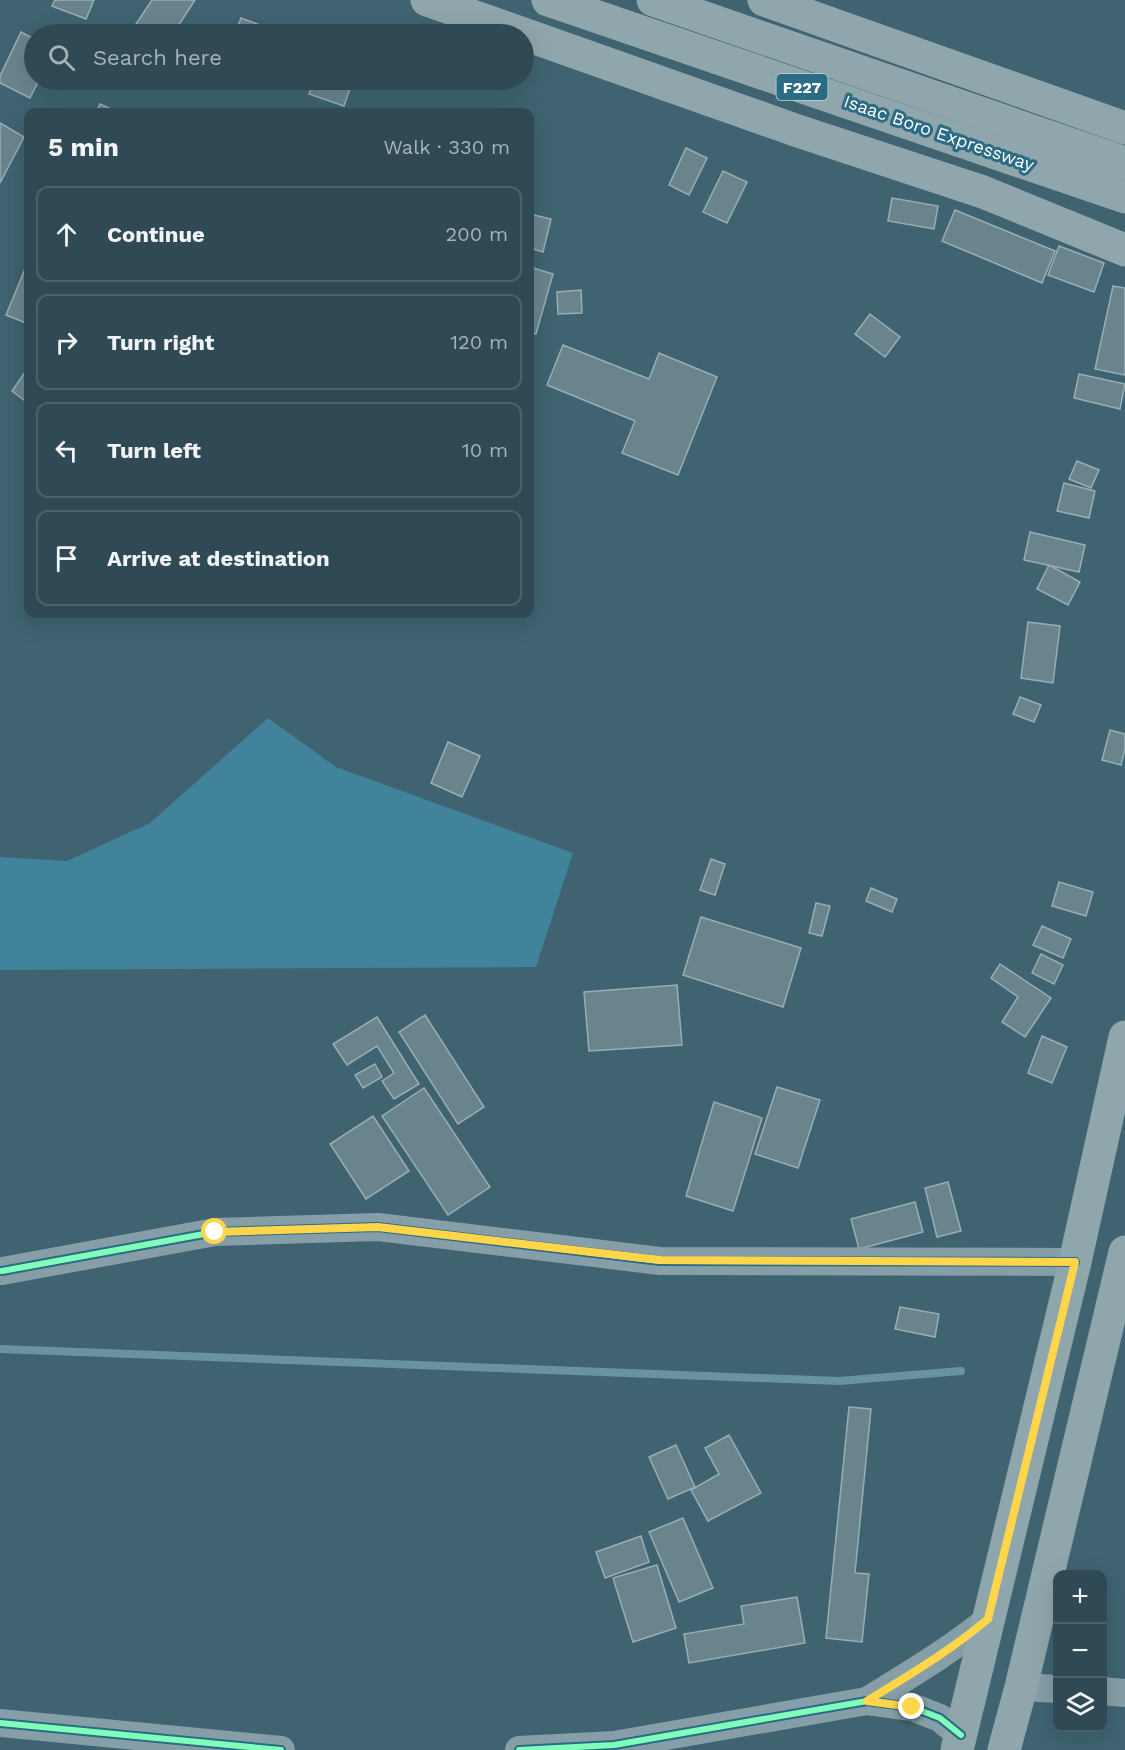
<!DOCTYPE html>
<html lang="en">
<head>
<meta charset="utf-8">
<style>
	body { margin:0; font-family:"Work Sans",sans-serif; background:#3b545f; color:#f1f3f6 }
	.controls { position:absolute; right:18px; bottom:18px; display:grid; overflow:hidden; border-radius:12px; box-shadow:0 6px 24px #0002 }
	.controls button { width:54px; height:54px; display:grid; place-items:center; padding:0; border:0; border-bottom:2px solid #4a626c; background:#2f4a55; color:#f1f3f6; font:30px sans-serif }
	.stop { position:absolute; width:18px; height:18px; margin:-14px; border:4px solid #ffd54a; border-radius:50%; background:#fff }
	.stop.end { background:#ffd54a; border-color:#fff; box-shadow:0 2px 6px #0008 }
	.list { margin:0; padding:0; list-style:none }
	h2 { display:flex; justify-content:space-between; align-items:center; height:78px; margin:0; padding:0 24px; font-size:26px }
	h2 small { font-size:20px; font-weight:400; color:#a7b3b9 }
	.list li { display:grid; grid-template-columns:39px 1fr auto; gap:18px; align-items:center; box-sizing:border-box; height:96px; margin:0 12px 12px; padding:0 12px; border:2px solid #4a626c; border-radius:12px }
	.list b { display:block; font-size:22px; white-space:nowrap }
	.list em { font-size:20px; font-style:normal; color:#a7b3b9 }
	.icon { flex:none; width:33px; height:33px; fill:none; stroke:currentColor; stroke-width:2; stroke-linecap:round; stroke-linejoin:round }
	.map { position:relative; flex:none; width:1125px; height:1750px; overflow:hidden }
	.search { position:absolute; background:#2f4a55; box-shadow:0 6px 24px #0002; left:24px; top:24px; width:510px; height:66px; display:flex; align-items:center; gap:15px; box-sizing:border-box; padding:0 21px; border-radius:33px; color:#a7b3b9; font-size:22px }
	.panel { position:absolute; background:#2f4a55; box-shadow:0 6px 24px #0002; left:24px; top:108px; width:510px; height:510px; border-radius:12px }
	.map>svg:first-child { display:block }
	.green { fill:#40839b }
	.lines { fill:none; stroke-linecap:round; stroke-linejoin:round }
	.stream { stroke:#6a93a2; stroke-width:8 }
	.building { fill:#6a848e; stroke:#99adb5; stroke-width:1.5 }
	.minor { stroke:#869ea7; stroke-width:28 }
	.major { stroke:#90a6ad; stroke-width:33 }
	.cycleway-casing { stroke:#2b6c85; stroke-width:10 }
	.cycleway { stroke:#80ffba; stroke-width:6 }
	.route { stroke:#ffd54a; stroke-width:8 }
	.labels { text-anchor:middle; stroke-width:6; stroke-linejoin:round; paint-order:stroke }
	.shield { fill:#2b6c85; stroke:#bfd3da; stroke-width:1.5 }
	.shield-label { font-size:16px; font-weight:bold; fill:#fff }
	.street-label { font-size:18px; fill:#fff; stroke:#2b6c85 }
</style>
</head>
<body>
<div class="map">
<svg width="1125" height="1750" viewBox="0 0 1125 1750">
	<rect width="100%" height="100%" fill="#3f6371"/>
	<polygon class="green" points="268,718 336,767 573,853 536,967 0,970 0,857 67,861 150,823"/>
	<g class="lines">
		<polyline class="stream" points="0,1349 839,1381 961,1371"/>
	</g>
	<g class="building">
		<polygon points="55,0 94,0 86,19 52,6"/>
		<polygon points="152,0 195,0 173,34 153,34 136,24"/>
		<polygon points="241,18 276,31 275,34 235,34"/>
		<polygon points="21,32 34,39 34,80 39,80 30,98 0,83 0,76"/>
		<polygon points="314,80 353,80 344,106 309,94"/>
		<polygon points="100,104 117,112 96,112"/>
		<polygon points="0,123 24,137 0,183"/>
		<polygon points="686,148 707,158 689,195 669,185"/>
		<polygon points="723,171 747,182 727,223 703,212"/>
		<polygon points="892,198 938,206 934,229 888,221"/>
		<polygon points="955,210 1055,251 1042,283 942,241"/>
		<polygon points="530,214 551,219 543,252 530,248"/>
		<polygon points="1059,246 1104,263 1094,292 1048,275"/>
		<polygon points="27,264 28,265 28,324 6,315"/>
		<polygon points="530,267 553,274 536,334 530,332"/>
		<polygon points="1113,286 1125,288 1125,375 1095,369"/>
		<polygon points="581,290 582,313 558,314 557,292"/>
		<polygon points="870,314 900,337 885,357 855,334"/>
		<polygon points="563,345 649,379 659,353 717,377 678,475 622,453 635,421 547,385"/>
		<polygon points="28,368 28,403 12,391"/>
		<polygon points="1079,374 1125,384 1120,409 1074,398"/>
		<polygon points="1077,461 1099,470 1091,488 1069,479"/>
		<polygon points="1064,483 1095,491 1089,518 1057,511"/>
		<polygon points="1030,532 1085,545 1079,572 1024,560"/>
		<polygon points="1049,565 1080,582 1068,605 1037,589"/>
		<polygon points="1028,622 1060,626 1053,683 1021,678"/>
		<polygon points="1020,697 1041,705 1034,722 1013,714"/>
		<polygon points="1110,730 1125,734 1125,749 1121,765 1102,760"/>
		<polygon points="448,742 480,756 462,797 431,783"/>
		<polygon points="711,859 725,864 715,895 700,890"/>
		<polygon points="1059,882 1093,892 1086,916 1052,906"/>
		<polygon points="871,888 897,899 892,912 866,901"/>
		<polygon points="816,903 830,906 822,936 809,933"/>
		<polygon points="701,917 801,948 783,1007 683,975"/>
		<polygon points="1042,926 1071,939 1063,958 1033,945"/>
		<polygon points="1041,954 1063,965 1054,984 1032,973"/>
		<polygon points="1000,964 1051,998 1025,1037 1002,1022 1018,997 991,978"/>
		<polygon points="677,985 682,1045 589,1051 584,992"/>
		<polygon points="425,1015 484,1107 458,1124 399,1032"/>
		<polygon points="377,1017 419,1084 394,1099 382,1081 394,1073 377,1046 347,1065 333,1044"/>
		<polygon points="1042,1036 1067,1047 1052,1083 1028,1073"/>
		<polygon points="375,1064 382,1077 363,1088 355,1075"/>
		<polygon points="777,1087 820,1100 798,1168 755,1154"/>
		<polygon points="424,1088 490,1187 448,1215 382,1116"/>
		<polygon points="714,1102 762,1118 733,1211 686,1196"/>
		<polygon points="373,1116 409,1171 366,1199 330,1144"/>
		<polygon points="948,1182 961,1231 937,1237 925,1188"/>
		<polygon points="915,1202 923,1232 859,1249 851,1219"/>
		<polygon points="900,1307 939,1314 935,1337 895,1329"/>
		<polygon points="849,1407 871,1409 855,1573 869,1574 862,1642 826,1638"/>
		<polygon points="729,1435 761,1493 708,1521 691,1490 719,1474 705,1448"/>
		<polygon points="676,1445 695,1487 668,1499 649,1457"/>
		<polygon points="683,1518 713,1588 679,1602 649,1532"/>
		<polygon points="641,1536 649,1562 605,1578 596,1552"/>
		<polygon points="657,1565 676,1628 633,1642 613,1578"/>
		<polygon points="797,1597 805,1643 689,1663 684,1634 744,1624 741,1606"/>
	</g>
	<g class="lines">
		<g class="minor">
			<polyline points="2,1271 215,1232 378,1227 660,1261 1075,1262"/>
			<polyline points="1021,1687 1058,1689"/>
			<polyline points="1102,1691 1125,1693"/>
			<path d="M867 1701C909 1675 950 1651 989 1619"/>
			<polyline points="0,1723 281,1750"/>
			<polyline points="519,1750 614,1745 867,1701 912,1707 940,1718 961,1735"/>
		</g>
		<g class="major">
			<polyline points="427,0 795,130 983,192 1125,250"/>
			<polyline points="548,0 1125,197"/>
			<polyline points="653,0 1125,163"/>
			<polyline points="764,0 1125,128"/>
			<polyline points="957,1750 1075,1262 1125,1037"/>
			<polyline points="1004,1750 1021,1687 1125,1252"/>
		</g>
		<defs>
			<g id="cycleway">
				<polyline points="2,1271 215,1232 378,1227 660,1261 1075,1262"/>
				<polyline points="0,1723 281,1750"/>
				<polyline points="519,1750 614,1745 867,1701 912,1707 940,1718 961,1735"/>
			</g>
		</defs>
		<use href="#cycleway" class="cycleway-casing"/>
		<use href="#cycleway" class="cycleway"/>
	</g>
	<g class="lines">
		<path class="route" d="M215 1232 378 1227 660 1260 1075 1262 988 1619C950 1651 909 1675 867 1701L912 1707"/>
	</g>
	<g class="labels">
		<rect class="shield" x="776.5" y="74" width="51" height="26" rx="4.5"/>
		<g class="shield-label">
			<text x="802" y="93">F227</text>
		</g>
		<g class="street-label">
			<text transform="translate(939 133) rotate(19)" y="6">Isaac Boro Expressway</text>
		</g>
	</g>
</svg>
<div class="controls">
<button>+</button>
<button>−</button>
<button><svg class="icon" aria-label="layers" viewBox="0 0 24 24"><path d="M12 4l9 5-9 5-9-5zM3 14l9 5 9-5"/></svg></button>
</div>
<div class="stop" style="left:215px;top:1232px"></div>
<div class="stop end" style="left:912px;top:1707px"></div>
<div class="search"><svg class="icon" aria-label="search" viewBox="0 0 24 24"><circle cx="10" cy="10" r="6"/><path d="M15 15l6 6"/></svg>Search here</div>
<section class="panel">
<h2>5 min<small>Walk · 330 m</small></h2>
<ul class="list">
<li><svg class="icon" aria-label="ahead" viewBox="0 0 24 24"><path d="M12 20V5M6 11l6-6 6 6"/></svg><div><b>Continue</b></div><em>200 m</em></li>
<li><svg class="icon" aria-label="right" viewBox="0 0 24 24"><path d="M7 20v-9h11M14 6l5 5-5 5"/></svg><div><b>Turn right</b></div><em>120 m</em></li>
<li><svg class="icon" aria-label="left" viewBox="0 0 24 24"><path d="M17 20v-9H6M10 6l-5 5 5 5"/></svg><div><b>Turn left</b></div><em>10 m</em></li>
<li><svg class="icon" aria-label="arrive" viewBox="0 0 24 24"><path d="M6 21V4h12l-3 4 3 4H6"/></svg><div><b>Arrive at destination</b></div></li>
</ul>
</section>
</div>
</body>
</html>
